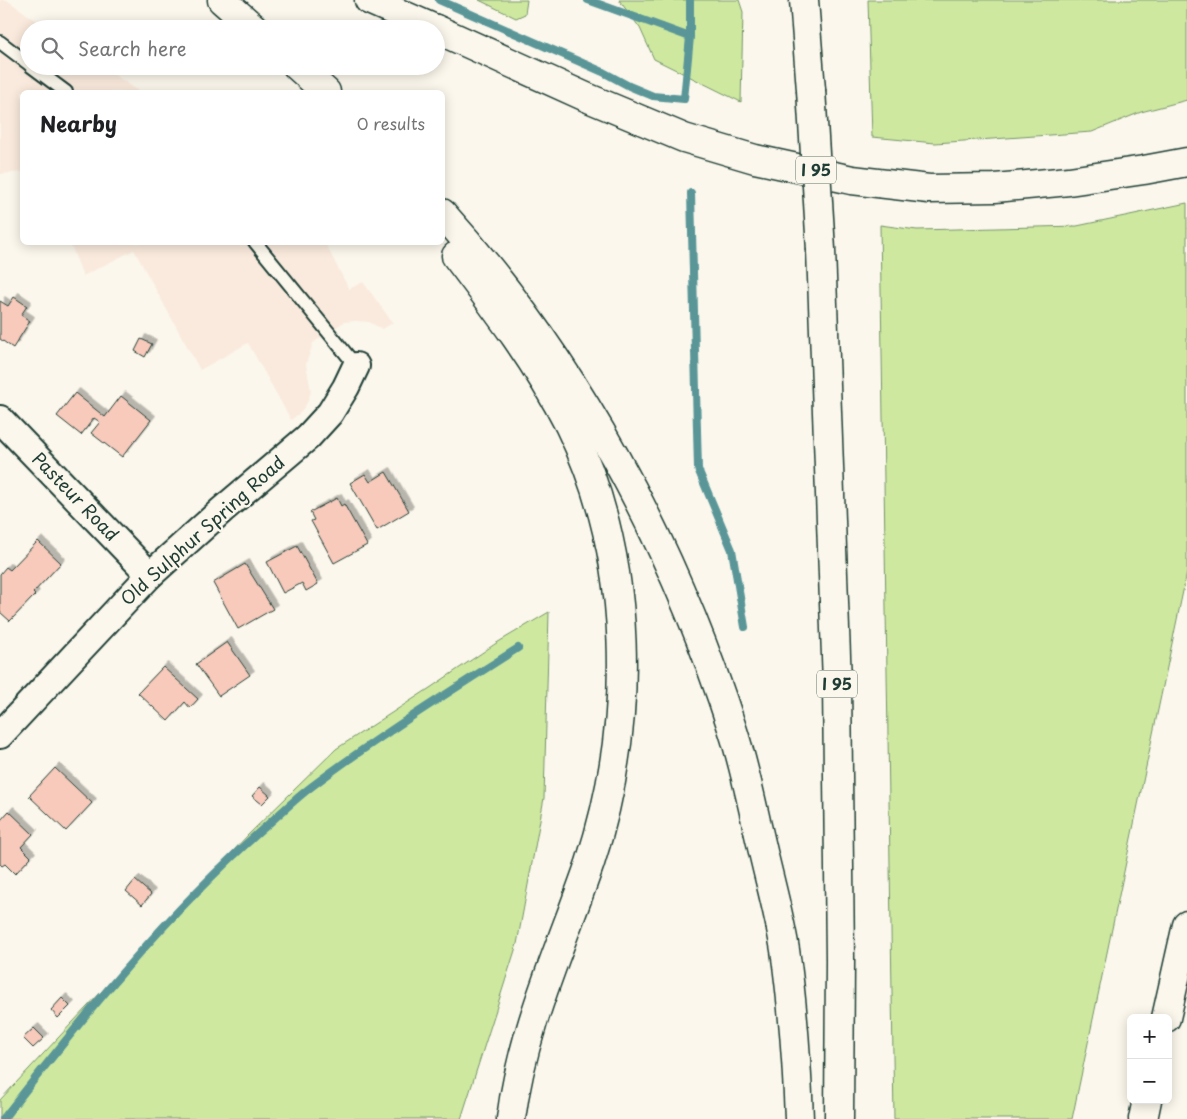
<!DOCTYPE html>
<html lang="en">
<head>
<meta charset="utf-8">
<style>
	body { margin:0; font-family:"Playpen Sans",sans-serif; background:#f2f2f2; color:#202124 }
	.controls { position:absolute; right:15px; bottom:15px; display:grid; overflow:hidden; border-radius:8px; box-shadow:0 2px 12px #0003 }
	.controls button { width:45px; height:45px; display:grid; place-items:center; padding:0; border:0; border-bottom:1px solid #e0e0e0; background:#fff; color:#202124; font:25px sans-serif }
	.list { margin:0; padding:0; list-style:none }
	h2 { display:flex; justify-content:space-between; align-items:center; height:65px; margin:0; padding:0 20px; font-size:21px }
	h2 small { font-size:16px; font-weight:400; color:#757577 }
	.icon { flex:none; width:28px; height:28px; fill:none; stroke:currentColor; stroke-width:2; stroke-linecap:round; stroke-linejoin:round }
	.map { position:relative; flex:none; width:1187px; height:1119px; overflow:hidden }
	.search { position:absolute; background:#fff; box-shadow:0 2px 12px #0003; left:20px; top:20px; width:425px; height:55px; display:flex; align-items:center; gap:12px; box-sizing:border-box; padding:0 18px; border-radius:28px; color:#757577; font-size:19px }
	.panel { position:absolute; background:#fff; box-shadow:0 2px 12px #0003; left:20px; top:90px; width:425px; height:155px; border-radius:8px }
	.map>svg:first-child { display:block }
	.built { fill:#faeadd }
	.green { fill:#cee99f; stroke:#76936a }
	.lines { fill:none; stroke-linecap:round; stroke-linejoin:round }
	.stream { stroke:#5a9698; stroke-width:8 }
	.building { fill:#f8cabb; stroke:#1f3d34; filter:url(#shadow) }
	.service-casing { stroke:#1f3d34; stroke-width:16 }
	.minor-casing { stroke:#1f3d34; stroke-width:30 }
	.motorway-casing { stroke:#1f3d34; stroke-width:31 }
	.service { stroke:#fbf7ec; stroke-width:12 }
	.minor { stroke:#fbf7ec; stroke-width:26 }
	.motorway { stroke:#fbf7ec; stroke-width:28 }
	.motorway-bridge-casing { stroke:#1f3d34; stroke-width:31; stroke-linecap:butt }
	.motorway-bridge { stroke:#fbf7ec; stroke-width:28 }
	.labels { text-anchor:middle; stroke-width:4.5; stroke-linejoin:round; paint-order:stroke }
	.shield { fill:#fbf7ec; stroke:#61756b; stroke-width:1 }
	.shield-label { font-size:16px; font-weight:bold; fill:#1f3d34 }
	.street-label { font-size:18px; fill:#1f3d34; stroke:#fbf7ec }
</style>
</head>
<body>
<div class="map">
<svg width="1187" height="1119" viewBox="0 0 1187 1119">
	<defs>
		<filter id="shadow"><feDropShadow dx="4.5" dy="-4.5" stdDeviation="0" flood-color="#0004"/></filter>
	</defs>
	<rect width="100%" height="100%" fill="#fbf7ec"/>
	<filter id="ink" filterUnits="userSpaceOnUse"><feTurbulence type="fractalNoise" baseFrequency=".02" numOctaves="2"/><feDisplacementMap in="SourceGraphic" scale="10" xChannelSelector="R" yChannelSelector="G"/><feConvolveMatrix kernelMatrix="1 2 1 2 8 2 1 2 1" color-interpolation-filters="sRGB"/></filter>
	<g filter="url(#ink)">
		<g class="built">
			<polygon points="0,0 7,0 48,29 29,29 29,66 102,66 140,92 22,92 22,172 0,174"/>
			<polygon points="70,243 325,243 349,289 363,282 393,323 382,329 369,322 356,321 344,322 313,343 306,364 311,391 308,401 302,411 291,420 248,343 200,370 134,250 83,276"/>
		</g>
		<g class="green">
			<polygon points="479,0 527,0 525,14 516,18"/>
			<polygon points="619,0 739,0 743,12 741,102 654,59 640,28"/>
			<polygon points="868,0 1187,0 1187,100 1141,112 1092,132 935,143 872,137"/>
			<polygon points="1187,203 1187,572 1072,1119 894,1119 880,225 917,230 1077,226"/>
			<polygon points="549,612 544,798 517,944 461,1119 0,1119 0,1100 248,835 336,749 430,688 495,644"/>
		</g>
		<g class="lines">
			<g class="stream">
				<polyline points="439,0 603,72 629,86 653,96 684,99 690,37 690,0"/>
				<polyline points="588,0 690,37"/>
				<polyline points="691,193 698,469 732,550 745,627"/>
				<path d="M3 1119C84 1016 167 913 265 827 280 814 295 799 311 787 377 737 448 693 518 648"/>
			</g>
		</g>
		<g class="building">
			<polygon points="14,297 27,306 21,315 30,321 13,348 0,339 0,301 8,306"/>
			<polygon points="141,339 152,344 145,357 135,351"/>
			<polygon points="75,393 105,417 121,396 151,420 122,457 91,433 100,422 94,418 81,435 57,416"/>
			<polygon points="386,472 409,511 377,530 350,483 365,474 370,482"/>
			<polygon points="337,498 341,506 344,504 367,545 334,563 311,521 314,520 310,512"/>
			<polygon points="38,541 61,563 33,593 35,595 10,621 0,612 0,574 6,567 10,570"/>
			<polygon points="297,546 318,584 306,591 302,583 283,593 267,562"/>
			<polygon points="245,564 273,609 238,629 213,583"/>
			<polygon points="227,642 250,675 219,696 196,664"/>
			<polygon points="163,667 198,699 190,708 185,702 168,721 138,693"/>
			<polygon points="55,768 92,803 66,831 29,796"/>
			<polygon points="260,787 270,796 262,804 252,796"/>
			<polygon points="9,811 33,834 21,847 31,857 15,874 5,864 2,866 0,864 0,821"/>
			<polygon points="135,880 151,894 142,905 126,891"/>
			<polygon points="62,998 70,1006 58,1018 51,1010"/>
			<polygon points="34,1028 44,1038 33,1048 23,1038"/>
		</g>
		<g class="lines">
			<defs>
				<g id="service">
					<polyline points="0,42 29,64"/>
					<polyline points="31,66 66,92"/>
					<polyline points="255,242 356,366"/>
				</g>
				<g id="minor">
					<polyline points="0,419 150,575"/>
					<polyline points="0,735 150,575 222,510 308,437 330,413 346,387 356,366"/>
				</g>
				<g id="motorway">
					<polyline points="222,0 255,29"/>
					<polyline points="369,0 435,29"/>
					<polyline points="804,0 811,90"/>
					<polyline points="436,29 586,97 684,138 755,159 852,180 929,189 995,188 1069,181 1144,170 1187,162"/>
					<polyline points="297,66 326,92"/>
					<path d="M442 213C576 361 672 542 733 731 745 768 752 805 761 843 769 879 779 913 785 950 793 1006 797 1063 799 1119"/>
					<polyline points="821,250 837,683 840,960 839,1119"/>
					<path d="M456 256C497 310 538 364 569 425 635 559 636 722 590 863 561 947 522 1030 511 1119"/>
					<polyline points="1166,1018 1187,925"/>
					<polyline points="1143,1119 1147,1100"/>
				</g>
			</defs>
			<use href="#service" class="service-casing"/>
			<use href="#minor" class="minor-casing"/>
			<use href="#motorway" class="motorway-casing"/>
			<use href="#service" class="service"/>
			<use href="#minor" class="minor"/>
			<use href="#motorway" class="motorway"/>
			<defs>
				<polyline id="motorway-bridge" points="811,90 821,250"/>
			</defs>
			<use href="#motorway-bridge" class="motorway-bridge-casing"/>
			<use href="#motorway-bridge" class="motorway-bridge"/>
		</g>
	</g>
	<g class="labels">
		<g class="shield">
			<rect x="796" y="156.5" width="40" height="27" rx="4"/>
			<rect x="817" y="670.5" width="40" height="27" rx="4"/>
		</g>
		<g class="shield-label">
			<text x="816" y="176">I 95</text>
			<text x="837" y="690">I 95</text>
		</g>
		<g class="street-label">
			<text transform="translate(75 497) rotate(46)" y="6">Pasteur Road</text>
			<text transform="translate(203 531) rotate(-42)" y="6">Old Sulphur Spring Road</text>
		</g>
	</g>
</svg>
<div class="controls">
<button>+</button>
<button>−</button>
</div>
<div class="search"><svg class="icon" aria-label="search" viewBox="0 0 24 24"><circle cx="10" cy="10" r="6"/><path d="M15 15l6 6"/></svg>Search here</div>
<section class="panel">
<h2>Nearby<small>0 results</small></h2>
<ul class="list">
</ul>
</section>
</div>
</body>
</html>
